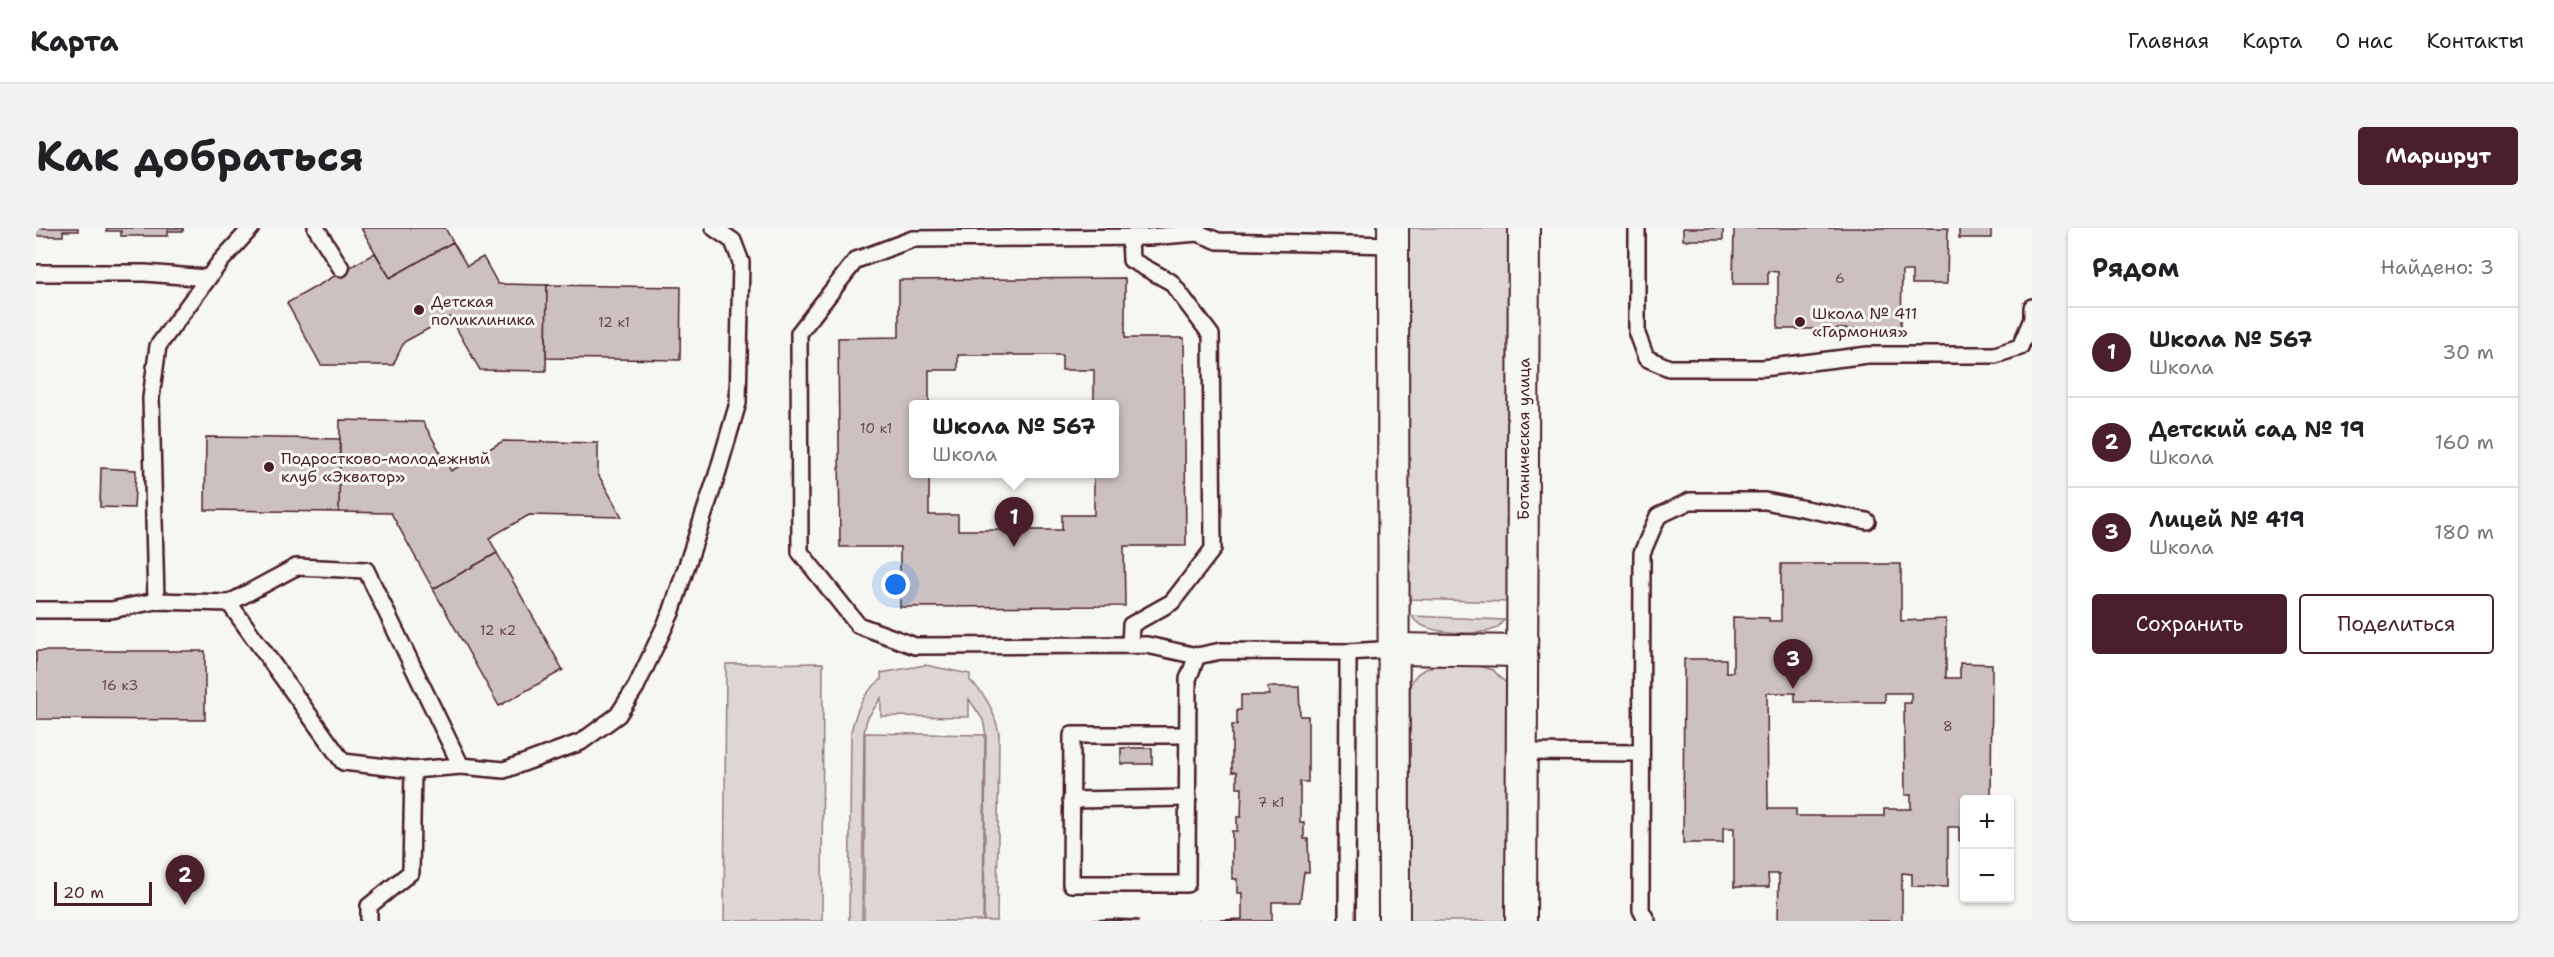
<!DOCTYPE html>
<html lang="ru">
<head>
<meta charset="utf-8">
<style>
	body { margin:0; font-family:"Shantell Sans",sans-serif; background:#f2f2f2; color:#202124 }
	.controls { position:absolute; right:18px; bottom:18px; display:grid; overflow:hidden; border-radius:6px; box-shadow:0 2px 4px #0004 }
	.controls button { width:54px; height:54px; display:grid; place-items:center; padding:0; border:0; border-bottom:2px solid #e0e0e0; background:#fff; color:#202124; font:30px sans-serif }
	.scale { position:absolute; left:18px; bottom:15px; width:98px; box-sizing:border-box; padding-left:6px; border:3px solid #4a1f2b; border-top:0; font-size:16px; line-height:21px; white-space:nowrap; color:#4a1f2b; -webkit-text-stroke:4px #f6f6f2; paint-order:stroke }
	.you { position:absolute; left:860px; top:357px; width:21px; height:21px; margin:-15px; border:4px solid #fff; border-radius:50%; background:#1a73e8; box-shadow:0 0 0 9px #1a73e833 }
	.badge { display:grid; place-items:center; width:39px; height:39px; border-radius:50%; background:#4a1f2b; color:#fff; font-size:20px; font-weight:700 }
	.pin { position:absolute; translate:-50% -50px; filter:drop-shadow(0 2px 3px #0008) }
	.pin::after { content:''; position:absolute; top:32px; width:21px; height:18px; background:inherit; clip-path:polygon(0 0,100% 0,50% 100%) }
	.popup { position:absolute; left:873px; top:172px; width:210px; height:78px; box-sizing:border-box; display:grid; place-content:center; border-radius:6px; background:#fff; filter:drop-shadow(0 2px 4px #0005); font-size:20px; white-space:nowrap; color:#757577 }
	.popup b { font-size:22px; color:#202124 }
	.popup::after { content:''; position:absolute; left:50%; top:100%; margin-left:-12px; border:12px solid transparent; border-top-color:#fff }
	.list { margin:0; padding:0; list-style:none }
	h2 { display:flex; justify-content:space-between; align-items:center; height:78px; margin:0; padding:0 24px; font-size:26px }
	h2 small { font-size:20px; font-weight:400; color:#757577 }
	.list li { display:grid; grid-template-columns:39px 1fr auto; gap:18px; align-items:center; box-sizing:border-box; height:90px; padding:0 24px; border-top:2px solid #e0e0e0 }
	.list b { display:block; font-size:22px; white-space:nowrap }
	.list p { margin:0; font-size:20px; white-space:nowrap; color:#757577 }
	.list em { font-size:20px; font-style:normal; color:#757577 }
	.actions { display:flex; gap:12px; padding:18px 24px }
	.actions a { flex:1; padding:14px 0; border:2px solid #4a1f2b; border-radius:6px; text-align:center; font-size:21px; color:#4a1f2b }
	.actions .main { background:#4a1f2b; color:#fff }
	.map { position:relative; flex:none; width:1996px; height:693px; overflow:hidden; border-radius:6px }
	header { display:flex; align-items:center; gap:36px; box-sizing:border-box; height:84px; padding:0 30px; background:#fff; border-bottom:2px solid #e0e0e0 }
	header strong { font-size:28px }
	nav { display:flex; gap:33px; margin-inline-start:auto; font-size:21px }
	.intro { display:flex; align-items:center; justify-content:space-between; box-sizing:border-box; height:144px; padding:0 36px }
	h1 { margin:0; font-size:42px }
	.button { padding:15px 27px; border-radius:6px; background:#4a1f2b; color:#fff; font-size:21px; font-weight:700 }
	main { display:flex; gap:36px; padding:0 36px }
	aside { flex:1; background:#fff; border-radius:6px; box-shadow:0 2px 4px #0004 }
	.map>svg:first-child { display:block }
	.green { fill:#ddd6d5; stroke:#947a80; stroke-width:1.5 }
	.building { fill:#ccc1c0; stroke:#4a1f2b; stroke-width:1.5; fill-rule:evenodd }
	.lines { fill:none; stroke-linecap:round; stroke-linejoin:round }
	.lane-casing { stroke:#4a1f2b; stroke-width:20 }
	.street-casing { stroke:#4a1f2b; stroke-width:34 }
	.lane { stroke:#f6f6f2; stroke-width:15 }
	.street { stroke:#f6f6f2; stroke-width:30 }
	.poi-dot { fill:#4a1f2b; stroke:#f6f6f2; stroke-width:2 }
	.labels { text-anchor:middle; stroke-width:6; stroke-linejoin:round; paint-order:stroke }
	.number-label { font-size:14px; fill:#6a4850 }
	.poi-label { font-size:16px; fill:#4a1f2b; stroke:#f6f6f2; text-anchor:start }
	.street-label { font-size:16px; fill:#4a1f2b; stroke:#f6f6f2 }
</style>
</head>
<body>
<header>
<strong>Карта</strong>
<nav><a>Главная</a><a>Карта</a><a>О нас</a><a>Контакты</a></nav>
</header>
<div class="intro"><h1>Как добраться</h1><a class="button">Маршрут</a></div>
<main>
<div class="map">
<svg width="1996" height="693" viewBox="0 0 1996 693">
	<rect width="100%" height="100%" fill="#f6f6f2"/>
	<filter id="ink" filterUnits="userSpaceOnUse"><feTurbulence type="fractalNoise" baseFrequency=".0167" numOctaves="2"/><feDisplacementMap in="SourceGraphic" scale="12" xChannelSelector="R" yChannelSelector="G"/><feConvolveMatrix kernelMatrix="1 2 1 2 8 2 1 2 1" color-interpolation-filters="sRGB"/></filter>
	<g filter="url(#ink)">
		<g class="green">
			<polygon points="1373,0 1472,0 1472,374 1373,371"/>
			<path d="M1376 388 1468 392C1464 397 1460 402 1453 403 1434 407 1384 406 1376 388Z"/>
			<polygon points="787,435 786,693 688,693 690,436"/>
			<path d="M889 437 934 446V453C951 467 958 484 963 505L961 693H948L950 507 947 492 933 471V489L845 488V470L831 491 828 505 826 693H813L815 504C820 483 827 464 845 452V445Z"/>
			<path d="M1439 437 1457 442 1471 456V693H1373L1374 457C1384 431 1416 438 1439 437Z"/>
			<polygon points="829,505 949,507 947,693 828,693"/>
		</g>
		<g class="building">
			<polygon points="0,0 42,0 42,3 27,3 27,8 0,8"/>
			<polygon points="71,0 147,0 147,3 132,3 132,8 85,8 85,3 70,3"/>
			<polygon points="325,0 409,0 417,14 354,50"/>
			<rect x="1647" y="0" width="40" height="12"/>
			<polygon points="1698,0 1912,0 1911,56 1876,56 1876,43 1866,43 1865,101 1742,101 1742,44 1732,43 1732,56 1697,56"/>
			<rect x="1923" y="0" width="32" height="10"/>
			<polygon points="417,14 431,38 447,29 462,56 511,57 510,143 444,142 414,89 368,114 357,137 285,137 251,75 339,25 354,50"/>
			<path d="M1089 50V110H1148L1150 318H1088L1089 378 864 379V319H804L802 110 863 109V52ZM922 127H1026V142H1058V176H1078V246H1058V287H1026V302H922V287H893V246H878V176H893V142H922Z"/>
			<polygon points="511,57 645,59 644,132 510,130"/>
			<polygon points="304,192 387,194 415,243 467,213 562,215 562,246 586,289 493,287 453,310 461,325 397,361 355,285 303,284"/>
			<polygon points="170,209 304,211 303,284 169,282"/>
			<polygon points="65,240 100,242 98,280 64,279"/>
			<polygon points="461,325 527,442 463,478 397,361"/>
			<path d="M1745 336H1865V393L1910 391V450H1924V435L1956 436 1955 572H1928V613H1923V599H1912V659L1876 658V646L1866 645V693H1742L1743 646H1732L1733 659H1698V600H1687V615H1647L1648 431H1690V444H1697V389L1733 390V393H1745ZM1731 465H1759V474H1849V465H1875V475H1868L1869 567H1875V581H1848V588H1760V581H1732Z"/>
			<polygon points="0,423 169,423 169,492 0,491"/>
			<polygon points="1232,459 1263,459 1264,488 1272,488 1272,554 1264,554 1264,595 1268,595 1268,611 1272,611 1273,644 1268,644 1264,674 1236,674 1236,693 1162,693 1206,691 1206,665 1201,665 1201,651 1196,651 1196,603 1201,603 1201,589 1205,589 1206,560 1201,560 1201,544 1196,544 1196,497 1201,497 1201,482 1205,482 1205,467 1233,467"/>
			<rect x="1085" y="520" width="31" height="16"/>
			<polygon points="1078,691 1102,692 1102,693 1055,692"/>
		</g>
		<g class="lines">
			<defs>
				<g id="lane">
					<polyline points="280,0 305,40"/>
					<polyline points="1159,0 1162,5 1182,13 1357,17"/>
					<polyline points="1601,0 1601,106 1610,130 1633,140 1727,140 1832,127 1959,127 1984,119 1996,91 1996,79"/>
					<polyline points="0,45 109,45 171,50"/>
					<polyline points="120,373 115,170 122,118 184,34 215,0"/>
					<polyline points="193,375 307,534 377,542 425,538"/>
					<polyline points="0,382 75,382 120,373 193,375 260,339 330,342 425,538 468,542 545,514 582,487 600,459 635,385 680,250 702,175 705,34 697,13 678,0"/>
					<polyline points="1094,417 1095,397 1136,374 1177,321 1175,107 1135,54 1095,32 1094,9"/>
					<polyline points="1161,428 1111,417 879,418 822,397 764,324 763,105 820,32 877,11 1113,9 1162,5"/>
					<polyline points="1152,507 1036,507 1035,656 1151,656 1152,451 1161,428 1185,423 1312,424 1359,421"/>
					<polyline points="1485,524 1605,525"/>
					<polyline points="1035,572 1152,570"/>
					<polyline points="333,693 333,678 375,644 377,542"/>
					<polyline points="1311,693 1312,424"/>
					<polyline points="1611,693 1605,682 1606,325 1622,288 1654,273 1729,273 1831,293"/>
				</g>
				<g id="street">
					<polyline points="1357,0 1358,693"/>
					<polyline points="1359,421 1486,423"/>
					<path id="s1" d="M1485 693 1488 0"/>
				</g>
			</defs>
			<use href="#lane" class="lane-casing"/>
			<use href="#street" class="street-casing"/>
			<use href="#lane" class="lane"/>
			<use href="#street" class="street"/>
		</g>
	</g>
	<g class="poi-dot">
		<circle cx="383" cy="82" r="6"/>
		<circle cx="1764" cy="94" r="6"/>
		<circle cx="233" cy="239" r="6"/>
	</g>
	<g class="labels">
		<g class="number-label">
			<text x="1804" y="55">6</text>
			<text x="578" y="99">12 к1</text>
			<text x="840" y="205">10 к1</text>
			<text x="462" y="407">12 к2</text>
			<text x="84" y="462">16 к3</text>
			<text x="1912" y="503">8</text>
			<text x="1235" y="579">7 к1</text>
		</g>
		<g class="poi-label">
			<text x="395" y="79">Детская<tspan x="395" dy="18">поликлиника</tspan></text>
			<text x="1776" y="91">Школа № 411<tspan x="1776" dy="18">«Гармония»</tspan></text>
			<text x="245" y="236">Подростково-молодежный<tspan x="245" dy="18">клуб «Экватор»</tspan></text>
		</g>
		<g class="street-label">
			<text dy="6" stroke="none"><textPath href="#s1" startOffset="482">Ботаническая улица</textPath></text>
		</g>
	</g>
</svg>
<div class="controls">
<button>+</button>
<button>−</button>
</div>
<div class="scale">20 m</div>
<div class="you"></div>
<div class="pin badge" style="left:978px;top:319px">1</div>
<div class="popup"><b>Школа № 567</b>Школа</div>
<div class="pin badge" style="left:149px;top:677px">2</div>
<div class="pin badge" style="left:1757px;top:461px">3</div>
</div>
<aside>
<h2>Рядом<small>Найдено: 3</small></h2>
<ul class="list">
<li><span class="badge">1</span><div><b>Школа № 567</b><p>Школа</p></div><em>30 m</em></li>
<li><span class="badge">2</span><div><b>Детский сад № 19</b><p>Школа</p></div><em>160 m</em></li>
<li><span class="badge">3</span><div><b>Лицей № 419</b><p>Школа</p></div><em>180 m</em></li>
</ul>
<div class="actions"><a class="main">Сохранить</a><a>Поделиться</a></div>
</aside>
</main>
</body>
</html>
